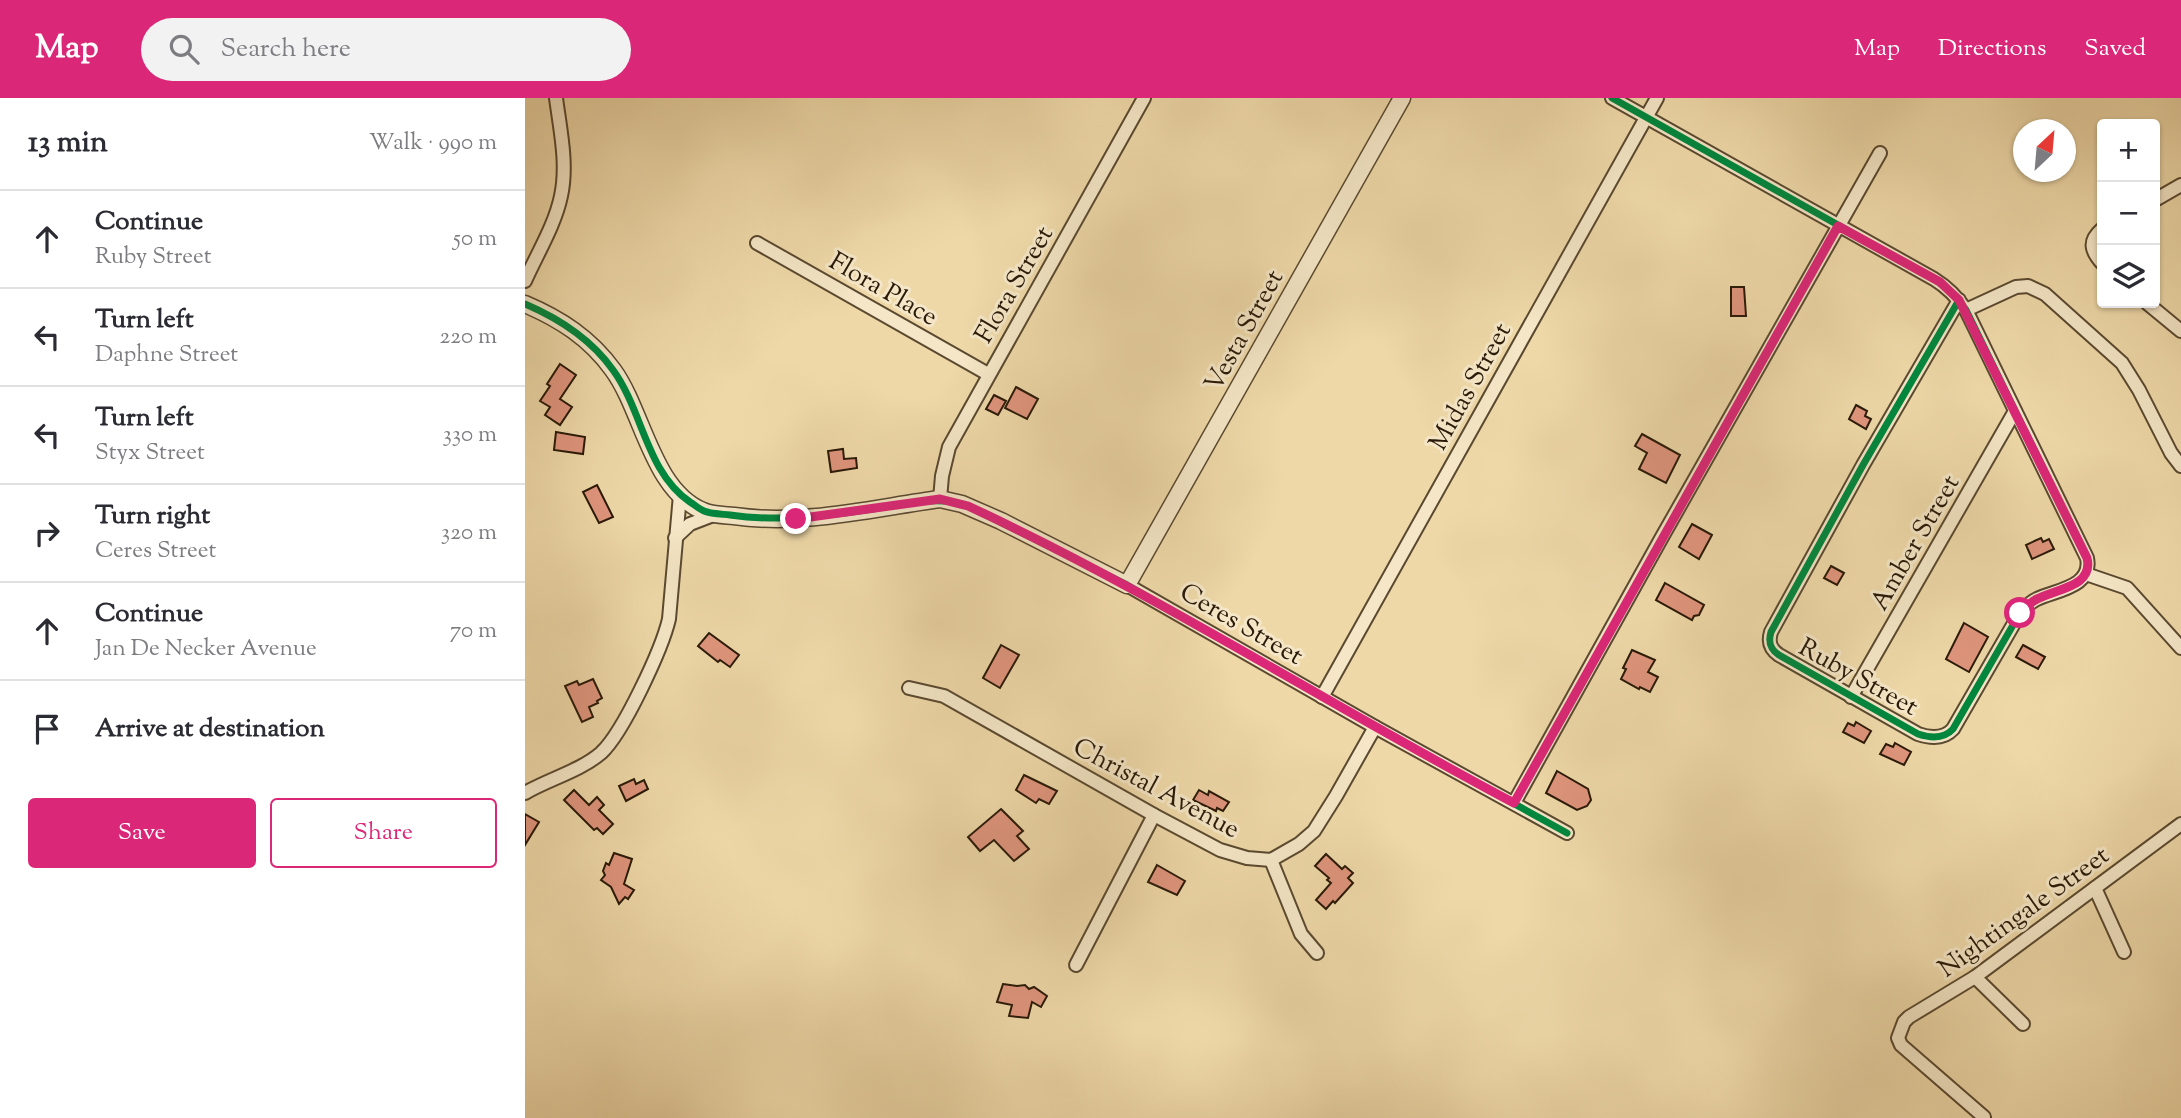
<!DOCTYPE html>
<html lang="en">
<head>
<meta charset="utf-8">
<style>
	body { margin:0; font-family:"Sorts Mill Goudy",serif; background:#f2f2f3; color:#2b2b33 }
	.controls { position:absolute; right:21px; top:21px; display:grid; overflow:hidden; border-radius:7px; box-shadow:0 2px 5px #0004 }
	.controls button { width:63px; height:63px; display:grid; place-items:center; padding:0; border:0; border-bottom:2px solid #e1e1e2; background:#fff; color:#2b2b33; font:35px sans-serif }
	.compass { position:absolute; left:1488px; top:21px; width:63px; height:63px; border-radius:50%; background:#fff; box-shadow:0 2px 5px #0004; rotate:26deg }
	.stop { position:absolute; width:21px; height:21px; margin:-16px; border:5px solid #db2777; border-radius:50%; background:#fff }
	.stop.end { background:#db2777; border-color:#fff; box-shadow:0 2px 7px #0008 }
	.list { margin:0; padding:0; list-style:none }
	h2 { display:flex; justify-content:space-between; align-items:center; height:91px; margin:0; padding:0 28px; font-size:30px }
	h2 small { font-size:23px; font-weight:400; color:#7c7c81 }
	.list li { display:grid; grid-template-columns:46px 1fr auto; gap:21px; align-items:center; box-sizing:border-box; height:98px; padding:0 28px; border-top:2px solid #e1e1e2 }
	.list b { display:block; font-size:26px; white-space:nowrap }
	.list p { margin:0; font-size:23px; white-space:nowrap; color:#7c7c81 }
	.list em { font-size:23px; font-style:normal; color:#7c7c81 }
	.actions { display:flex; gap:14px; padding:21px 28px }
	.actions a { flex:1; padding:16px 0; border:2px solid #db2777; border-radius:7px; text-align:center; font-size:24px; color:#db2777 }
	.actions .main { background:#db2777; color:#fff }
	.icon { flex:none; width:38px; height:38px; fill:none; stroke:currentColor; stroke-width:2; stroke-linecap:round; stroke-linejoin:round }
	.map { position:relative; flex:none; width:1656px; height:1020px; overflow:hidden }
	header { display:flex; align-items:center; gap:42px; box-sizing:border-box; height:98px; padding:0 35px; background:#db2777; color:#fff }
	header strong { font-size:33px }
	nav { display:flex; gap:38px; margin-inline-start:auto; font-size:24px }
	.search { width:490px; height:63px; background:#f2f2f3; display:flex; align-items:center; gap:18px; box-sizing:border-box; padding:0 24px; border-radius:38px; color:#7c7c81; font-size:26px }
	main { display:flex }
	aside { flex:1; background:#fff }
	.map>svg:first-child { display:block }
	.building { fill:#df957d; stroke:#291908; stroke-width:2 }
	.lines { fill:none; stroke-linecap:round; stroke-linejoin:round }
	.minor-casing { stroke:#5a4930; stroke-width:16 }
	.tertiary-casing { stroke:#5a4930; stroke-width:19 }
	.minor { stroke:#f4e6c6; stroke-width:12 }
	.tertiary { stroke:#f4e6c6; stroke-width:16 }
	.cycleway-casing { stroke:#f4e6c6; stroke-width:11 }
	.cycleway { stroke:#00873e; stroke-width:7 }
	.route { stroke:#db2777; stroke-width:9 }
	.labels { text-anchor:middle; stroke-width:6; stroke-linejoin:round; paint-order:stroke }
	.street-label { font-size:26px; fill:#291908; stroke:#f4e6c6 }
</style>
</head>
<body>
<header>
<strong>Map</strong>
<div class="search"><svg class="icon" aria-label="search" viewBox="0 0 24 24"><circle cx="10" cy="10" r="6"/><path d="M15 15l6 6"/></svg>Search here</div>
<nav><a>Map</a><a>Directions</a><a>Saved</a></nav>
</header>
<main>
<aside>
<h2>13 min<small>Walk · 990 m</small></h2>
<ul class="list">
<li><svg class="icon" aria-label="ahead" viewBox="0 0 24 24"><path d="M12 20V5M6 11l6-6 6 6"/></svg><div><b>Continue</b><p>Ruby Street</p></div><em>50 m</em></li>
<li><svg class="icon" aria-label="left" viewBox="0 0 24 24"><path d="M17 20v-9H6M10 6l-5 5 5 5"/></svg><div><b>Turn left</b><p>Daphne Street</p></div><em>220 m</em></li>
<li><svg class="icon" aria-label="left" viewBox="0 0 24 24"><path d="M17 20v-9H6M10 6l-5 5 5 5"/></svg><div><b>Turn left</b><p>Styx Street</p></div><em>330 m</em></li>
<li><svg class="icon" aria-label="right" viewBox="0 0 24 24"><path d="M7 20v-9h11M14 6l5 5-5 5"/></svg><div><b>Turn right</b><p>Ceres Street</p></div><em>320 m</em></li>
<li><svg class="icon" aria-label="ahead" viewBox="0 0 24 24"><path d="M12 20V5M6 11l6-6 6 6"/></svg><div><b>Continue</b><p>Jan De Necker Avenue</p></div><em>70 m</em></li>
<li><svg class="icon" aria-label="arrive" viewBox="0 0 24 24"><path d="M6 21V4h12l-3 4 3 4H6"/></svg><div><b>Arrive at destination</b></div></li>
</ul>
<div class="actions"><a class="main">Save</a><a>Share</a></div>
</aside>
<div class="map">
<svg width="1656" height="1020" viewBox="0 0 1656 1020">
	<rect width="100%" height="100%" fill="#eed8a8"/>
	<filter id="stains"><feTurbulence type="fractalNoise" baseFrequency=".00286" numOctaves="4"/><feColorMatrix values="0 0 0 0 .2 0 0 0 0 .09 0 0 0 0 .02 0 0 0 .5 -.17"/></filter>
	<radialGradient id="worn" r=".72"><stop offset=".6" stop-color="#630" stop-opacity="0"/><stop offset="1" stop-color="#630" stop-opacity=".3"/></radialGradient>
	<g class="building">
		<polygon points="1206,189 1219,189 1221,218 1206,218"/>
		<polygon points="35,266 51,277 35,301 47,309 35,327 20,317 25,309 15,303 25,288 22,286"/>
		<polygon points="491,289 513,301 502,321 480,310"/>
		<polygon points="469,297 481,303 473,317 461,311"/>
		<polygon points="1331,307 1342,313 1340,318 1346,321 1341,331 1324,321"/>
		<polygon points="31,334 60,339 58,356 29,352"/>
		<polygon points="1117,336 1155,357 1141,385 1114,371 1122,355 1110,348"/>
		<polygon points="318,351 319,361 331,360 332,370 306,374 303,353"/>
		<polygon points="72,387 88,419 74,425 58,394"/>
		<polygon points="1167,426 1187,437 1174,461 1154,449"/>
		<polygon points="1516,440 1518,444 1524,441 1529,451 1507,461 1501,447"/>
		<polygon points="1306,468 1319,475 1312,487 1299,480"/>
		<polygon points="1140,485 1179,507 1174,517 1169,518 1167,522 1131,502"/>
		<polygon points="1439,525 1463,539 1444,574 1421,561"/>
		<polygon points="184,535 214,557 205,569 195,562 193,564 173,548"/>
		<polygon points="476,547 494,557 475,590 458,580"/>
		<polygon points="1498,547 1520,559 1513,571 1491,559"/>
		<polygon points="1107,552 1130,562 1123,574 1133,579 1125,594 1115,589 1114,591 1096,581 1101,571 1098,570"/>
		<polygon points="68,581 77,600 72,603 73,605 64,609 68,619 57,624 40,588 52,583 54,587"/>
		<polygon points="1331,624 1346,633 1339,645 1318,634 1323,625 1329,628"/>
		<polygon points="1370,645 1386,654 1379,667 1355,656 1361,646 1368,649"/>
		<polygon points="1032,673 1063,691 1066,702 1062,708 1052,712 1021,695"/>
		<polygon points="499,677 532,693 524,706 514,701 511,705 491,692"/>
		<polygon points="109,681 111,686 119,682 123,691 101,703 94,688"/>
		<polygon points="49,692 64,707 72,699 79,707 74,712 88,726 78,736 72,730 69,732 39,702"/>
		<polygon points="674,692 683,697 684,693 704,704 698,713 692,710 691,713 668,702"/>
		<polygon points="476,711 498,733 492,738 504,751 489,763 469,742 455,753 443,739"/>
		<polygon points="0,716 14,724 0,747"/>
		<polygon points="89,755 107,761 99,786 109,792 103,801 100,799 94,806 86,789 76,782 80,777 78,773 81,765 84,767"/>
		<polygon points="801,756 817,771 820,768 828,775 823,780 828,785 810,805 808,803 801,811 791,802 806,785 802,782 804,780 790,768"/>
		<polygon points="632,767 660,783 652,797 623,784"/>
		<polygon points="478,886 492,888 500,887 504,891 509,889 522,898 516,909 507,904 503,920 484,918 487,907 472,904"/>
	</g>
	<g class="lines">
		<defs>
			<g id="minor">
				<path d="M1087 0 1409 181C1422 189 1432 199 1441 212L1562 460C1568 489 1531 492 1512 501 1505 504 1500 510 1495 515L1428 631C1419 641 1405 640 1393 636L1254 557C1245 551 1243 544 1246 534L1338 367 1434 202"/>
				<polyline points="1630,102 1656,87"/>
				<path d="M1577 131C1563 143 1566 153 1577 165"/>
				<polyline points="232,145 463,276"/>
				<path d="M0 183C12 156 30 127 36 98 43 66 35 31 31 0"/>
				<polyline points="1622,205 1656,233"/>
				<polyline points="1441,212 1491,189 1503,188 1520,196 1597,265 1614,292 1646,355 1656,368"/>
				<polyline points="415,401 417,378 424,349 619,0"/>
				<polyline points="150,440 165,426 191,416"/>
				<polyline points="1561,476 1602,490 1656,550"/>
				<polyline points="602,487 850,629 1042,735"/>
				<polyline points="384,590 419,598 629,717 695,752 722,760 746,762 774,746 789,733 811,698 850,629"/>
				<polyline points="797,599 1132,0"/>
				<polyline points="1326,599 1490,313"/>
				<path d="M0 695C24 681 55 673 76 655 98 635 137 551 144 521L155 397"/>
				<polyline points="989,705 1137,439 1355,55"/>
				<polyline points="746,762 776,836 792,855"/>
				<polyline points="1570,790 1599,854"/>
				<polyline points="551,867 629,717"/>
				<polyline points="1450,879 1498,926"/>
				<polyline points="1459,1019 1376,947 1373,940 1379,924 1384,919 1450,879 1656,726"/>
			</g>
			<path id="tertiary" d="M0 206C35 221 65 240 88 272 118 313 127 392 178 413 187 417 199 417 209 418 278 428 348 410 415 401L437 406 476 423 602 487 877 0"/>
		</defs>
		<use href="#minor" class="minor-casing"/>
		<use href="#tertiary" class="tertiary-casing"/>
		<use href="#minor" class="minor"/>
		<use href="#tertiary" class="tertiary"/>
		<defs>
			<g id="cycleway">
				<path d="M1087 0 1409 181C1422 189 1432 199 1441 212L1562 460C1568 489 1531 492 1512 501 1505 504 1500 510 1495 515L1428 631C1419 641 1405 640 1393 636L1254 557C1245 551 1243 544 1246 534L1338 367 1434 202"/>
				<path d="M0 206C35 221 66 241 88 272 118 313 121 374 165 404 170 407 174 411 179 413 187 416 196 416 205 417 253 424 301 418 348 411 380 406 413 397 443 408L602 487 850 629 1042 735"/>
			</g>
		</defs>
		<use href="#cycleway" class="cycleway-casing"/>
		<use href="#cycleway" class="cycleway"/>
	</g>
	<g class="lines">
		<path class="route" d="M271 421 415 401 443 408C631 495 805 608 989 705L1313 128 1415 184 1434 202 1562 460C1569 489 1530 491 1512 501 1505 504 1500 510 1495 515"/>
	</g>
	<g class="labels">
		<g class="street-label">
			<text transform="translate(488 186) rotate(-60)" y="9">Flora Street</text>
			<text transform="translate(359 190) rotate(30)" y="9">Flora Place</text>
			<text transform="translate(718 232) rotate(-61)" y="9">Vesta Street</text>
			<text transform="translate(944 288) rotate(-61)" y="9">Midas Street</text>
			<text transform="translate(1389 444) rotate(-60)" y="9">Amber Street</text>
			<text transform="translate(717 525) rotate(30)" y="9">Ceres Street</text>
			<text transform="translate(1334 578) rotate(29)" y="9">Ruby Street</text>
			<text transform="translate(632 689) rotate(28)" y="9">Christal Avenue</text>
			<text transform="translate(1498 813) rotate(-36)" y="9">Nightingale Street</text>
		</g>
	</g>
	<rect width="100%" height="100%" filter="url(#stains)"/>
	<rect width="100%" height="100%" fill="url(#worn)"/>
</svg>
<div class="controls">
<button>+</button>
<button>−</button>
<button><svg class="icon" aria-label="layers" viewBox="0 0 24 24"><path d="M12 4l9 5-9 5-9-5zM3 14l9 5 9-5"/></svg></button>
</div>
<svg class="compass" viewBox="-18 -18 36 36"><path d="M0-13l5 13h-10z" fill="#e53935"/><path d="M0 13l5-13h-10z" fill="#7c7c81"/></svg>
<div class="stop" style="left:1495px;top:515px"></div>
<div class="stop end" style="left:271px;top:421px"></div>
</div>
</main>
</body>
</html>
